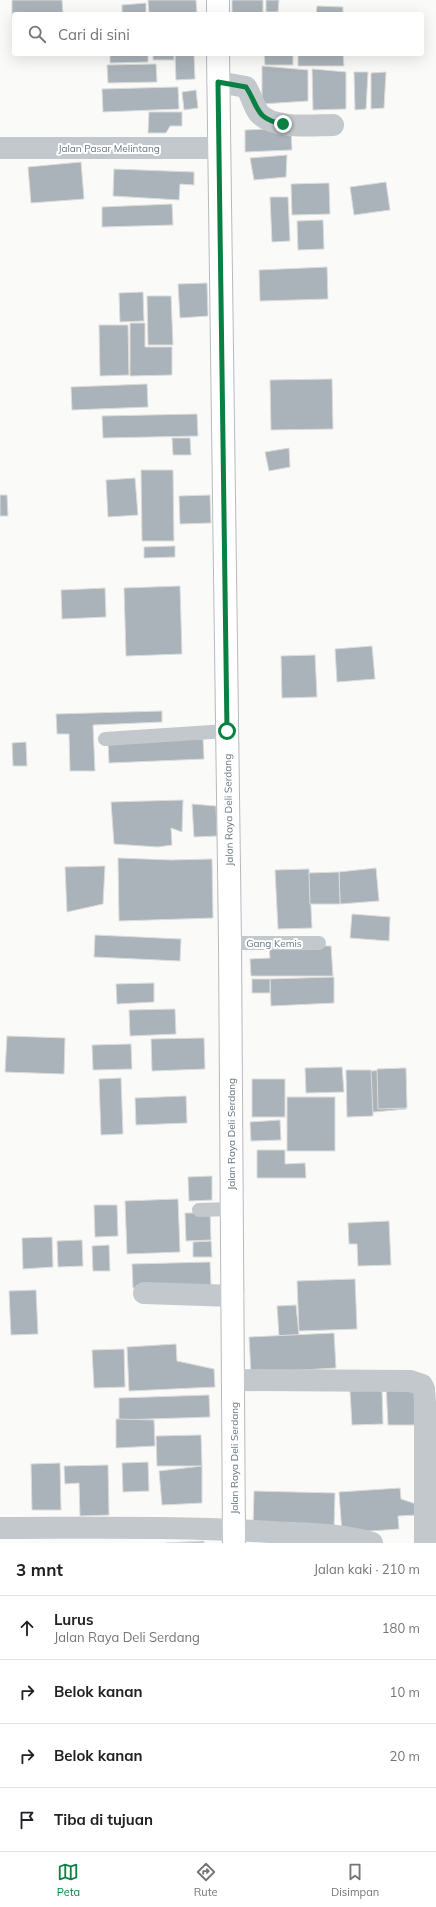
<!DOCTYPE html>
<html lang="id">
<head>
<meta charset="utf-8">
<style>
	body { margin:0; font-family:Mulish,sans-serif; background:#f6f6f6; color:#202124 }
	.stop { position:absolute; width:12px; height:12px; margin:-9px; border:3px solid #0b8043; border-radius:50%; background:#fff }
	.stop.end { background:#0b8043; border-color:#fff; box-shadow:0 1px 4px #0008 }
	.list { margin:0; padding:0; list-style:none }
	h2 { display:flex; justify-content:space-between; align-items:center; height:52px; margin:0; padding:0 16px; font-size:17px }
	h2 small { font-size:13px; font-weight:400; color:#757577 }
	.list li { display:grid; grid-template-columns:26px 1fr auto; gap:12px; align-items:center; box-sizing:border-box; height:64px; padding:0 16px; border-top:1px solid #e0e0e0 }
	.list b { display:block; font-size:15px; white-space:nowrap }
	.list p { margin:0; font-size:13px; white-space:nowrap; color:#757577 }
	.list em { font-size:13px; font-style:normal; color:#757577 }
	.icon { flex:none; width:22px; height:22px; fill:none; stroke:currentColor; stroke-width:2; stroke-linecap:round; stroke-linejoin:round }
	.map { position:relative; flex:none; width:436px; height:1543px; overflow:hidden }
	.search { position:absolute; background:#fff; box-shadow:0 4px 16px #0002; left:12px; right:12px; top:12px; height:44px; display:flex; align-items:center; gap:10px; box-sizing:border-box; padding:0 14px; border-radius:4px; color:#757577; font-size:15px }
	.sheet { height:308px; background:#fff }
	nav { display:flex; justify-content:space-around; align-items:center; box-sizing:border-box; height:56px; border-top:1px solid #e0e0e0; background:#fff; font-size:11px; color:#757577 }
	nav a { display:grid; justify-items:center; gap:2px }
	nav .on { color:#0b8043 }
	.map>svg:first-child { display:block }
	.building { fill:#aab3b9; stroke:#dcdcda }
	.lines { fill:none; stroke-linecap:round; stroke-linejoin:round }
	.primary-casing { stroke:#b5babe; stroke-width:24 }
	.service { stroke:#c3c8cc; stroke-width:14 }
	.minor { stroke:#c3c8cc; stroke-width:22 }
	.tertiary { stroke:#c3c8cc; stroke-width:22 }
	.primary { stroke:#fff; stroke-width:22 }
	.route { stroke:#0b8043; stroke-width:5 }
	.labels { text-anchor:middle; stroke-width:4; stroke-linejoin:round; paint-order:stroke }
	.street-label { font-size:10px; fill:#657683; stroke:#fff }
</style>
</head>
<body>
<div class="map">
<svg width="436" height="1543" viewBox="0 0 436 1543">
	<rect width="100%" height="100%" fill="#fafaf8"/>
	<g class="building">
		<polygon points="12,0 62,0 63,14 14,14 14,19 12,19"/>
		<polygon points="148,0 196,0 197,14 149,14"/>
		<polygon points="232,0 263,0 263,13 232,14"/>
		<polygon points="266,0 279,0 278,12 266,12"/>
		<polygon points="146,3 146,14 122,14 122,5"/>
		<polygon points="317,6 343,7 343,14 316,14"/>
		<polygon points="110,54 148,54 148,62 110,63"/>
		<rect x="153" y="54" width="21" height="6"/>
		<polygon points="175,54 194,54 195,79 176,80"/>
		<polygon points="264,54 293,54 293,65 265,65"/>
		<polygon points="298,54 343,54 344,66 298,66"/>
		<polygon points="156,64 157,82 108,83 107,65"/>
		<polygon points="262,66 308,70 308,101 262,104"/>
		<polygon points="312,69 346,72 346,109 313,110"/>
		<polygon points="354,72 368,72 366,109 355,110"/>
		<polygon points="386,72 384,108 371,109 371,73"/>
		<polygon points="178,87 179,109 103,112 102,89"/>
		<polygon points="196,90 198,108 184,110 182,92"/>
		<polygon points="149,112 182,112 182,126 170,126 166,133 148,133"/>
		<polygon points="291,128 292,150 245,152 245,130"/>
		<polygon points="287,155 286,177 254,180 250,158"/>
		<polygon points="81,162 84,199 31,203 28,167"/>
		<polygon points="114,169 194,172 194,185 180,184 179,200 113,196"/>
		<polygon points="386,182 390,210 354,215 350,187"/>
		<polygon points="329,183 330,214 292,215 291,184"/>
		<polygon points="270,197 288,197 290,241 272,242"/>
		<polygon points="172,204 173,225 102,227 102,207"/>
		<polygon points="323,220 324,249 298,250 297,221"/>
		<polygon points="327,267 328,299 260,301 259,270"/>
		<polygon points="207,283 208,316 180,318 178,284"/>
		<polygon points="143,292 144,321 120,322 119,293"/>
		<polygon points="147,296 171,296 173,345 148,345"/>
		<polygon points="130,323 145,323 145,347 172,347 172,375 130,376"/>
		<polygon points="99,325 128,325 129,375 100,376"/>
		<polygon points="332,379 333,429 271,430 270,380"/>
		<polygon points="147,384 148,407 72,410 71,387"/>
		<polygon points="197,414 198,436 103,438 102,416"/>
		<polygon points="172,438 190,438 191,455 173,455"/>
		<polygon points="289,448 290,467 269,471 265,452"/>
		<polygon points="141,470 173,470 174,541 142,541"/>
		<polygon points="135,478 138,515 108,517 106,480"/>
		<polygon points="0,495 7,495 8,516 0,516"/>
		<polygon points="210,495 211,523 180,524 179,496"/>
		<polygon points="175,546 175,557 144,558 144,547"/>
		<polygon points="180,586 182,654 126,656 124,588"/>
		<polygon points="105,588 106,617 62,619 61,590"/>
		<polygon points="372,646 375,679 337,682 335,649"/>
		<polygon points="315,655 317,697 282,698 281,656"/>
		<polygon points="162,711 162,722 93,725 95,771 70,771 69,734 57,734 56,714"/>
		<polygon points="203,739 204,759 109,763 108,742"/>
		<polygon points="26,742 27,766 13,766 12,743"/>
		<polygon points="183,800 182,832 171,828 172,845 158,847 114,844 111,802"/>
		<polygon points="192,804 216,806 217,836 194,837"/>
		<polygon points="118,858 171,860 212,859 213,918 119,921"/>
		<polygon points="105,866 103,904 67,912 65,867"/>
		<polygon points="376,868 379,901 340,904 339,872"/>
		<polygon points="309,869 312,928 278,929 275,870"/>
		<polygon points="339,872 340,904 310,904 309,873"/>
		<polygon points="352,914 390,917 389,941 350,938"/>
		<polygon points="95,935 181,939 180,961 94,957"/>
		<polygon points="269,946 331,946 333,976 251,976 250,959 270,958"/>
		<polygon points="334,977 334,1003 271,1006 270,979"/>
		<rect x="252" y="979" width="18" height="14"/>
		<polygon points="154,983 154,1002 117,1004 116,984"/>
		<polygon points="175,1009 176,1034 130,1036 129,1010"/>
		<polygon points="7,1036 65,1038 64,1074 5,1072"/>
		<polygon points="204,1038 205,1069 152,1071 151,1039"/>
		<polygon points="131,1044 132,1069 93,1070 92,1045"/>
		<polygon points="342,1067 344,1092 306,1093 305,1068"/>
		<polygon points="403,1068 406,1109 353,1114 350,1073"/>
		<polygon points="406,1068 407,1108 378,1109 377,1069"/>
		<polygon points="346,1070 371,1070 373,1116 347,1117"/>
		<polygon points="121,1078 123,1134 101,1135 99,1079"/>
		<rect x="252" y="1079" width="33" height="38"/>
		<polygon points="186,1096 187,1123 136,1125 135,1098"/>
		<rect x="287" y="1097" width="48" height="54"/>
		<polygon points="280,1120 281,1140 251,1141 250,1122"/>
		<polygon points="257,1150 285,1150 285,1164 305,1163 306,1178 257,1178"/>
		<polygon points="212,1176 212,1200 189,1201 188,1177"/>
		<polygon points="178,1199 180,1252 127,1254 125,1201"/>
		<polygon points="94,1205 117,1205 118,1236 95,1237"/>
		<polygon points="185,1213 210,1213 211,1240 186,1241"/>
		<polygon points="389,1221 391,1265 358,1266 357,1244 349,1244 348,1223"/>
		<polygon points="52,1237 53,1267 23,1269 22,1238"/>
		<polygon points="82,1240 83,1266 58,1267 57,1241"/>
		<polygon points="211,1241 212,1257 193,1257 193,1242"/>
		<polygon points="109,1245 110,1271 93,1271 92,1246"/>
		<polygon points="210,1262 211,1286 133,1288 132,1264"/>
		<polygon points="355,1279 357,1329 299,1331 297,1281"/>
		<polygon points="36,1290 38,1334 11,1335 9,1291"/>
		<polygon points="296,1305 299,1335 279,1336 277,1306"/>
		<polygon points="334,1333 336,1368 251,1373 249,1337"/>
		<polygon points="176,1344 177,1361 214,1369 215,1387 129,1391 127,1347"/>
		<polygon points="124,1349 125,1387 94,1388 92,1350"/>
		<polygon points="386,1384 417,1384 419,1425 388,1425"/>
		<polygon points="382,1390 383,1424 352,1425 350,1391"/>
		<polygon points="209,1395 210,1417 119,1420 119,1398"/>
		<polygon points="116,1419 154,1420 155,1446 116,1448"/>
		<polygon points="201,1435 202,1466 157,1466 156,1436"/>
		<polygon points="148,1462 149,1491 123,1492 122,1463"/>
		<polygon points="60,1463 61,1510 32,1510 31,1464"/>
		<polygon points="108,1465 109,1515 80,1516 79,1483 65,1484 64,1466"/>
		<polygon points="202,1466 202,1503 162,1505 159,1471"/>
		<polygon points="400,1488 401,1499 416,1504 417,1515 398,1516 399,1529 342,1533 339,1492"/>
		<polygon points="254,1491 335,1493 334,1529 253,1526"/>
		<polygon points="204,1541 204,1543 166,1543"/>
	</g>
	<g class="lines">
		<defs>
			<g id="primary">
				<polyline points="218,0 218,14"/>
				<polyline points="218,54 230,943 234,1543"/>
			</g>
		</defs>
		<use href="#primary" class="primary-casing"/>
		<g class="service">
			<polyline points="105,739 227,731"/>
			<polyline points="230,943 319,943"/>
			<polyline points="199,1210 232,1209"/>
		</g>
		<g class="minor">
			<path d="M218 82 246 87C251 95 253 104 258 112 271 130 313 125 333 125"/>
			<polyline points="144,1293 233,1296"/>
			<polyline points="233,1380 410,1381 422,1385 424,1389 425,1402 425,1543"/>
			<path d="M0 1528C90 1528 180 1526 270 1532 304 1534 339 1533 372 1543"/>
		</g>
		<polyline class="tertiary" points="0,148 219,148"/>
		<use href="#primary" class="primary"/>
	</g>
	<g class="lines">
		<path class="route" d="M227 731 218 82 246 87C259 107 255 119 283 124"/>
	</g>
	<g class="labels">
		<g class="street-label">
			<text x="109" y="152">Jalan Pasar Melintang</text>
			<text transform="translate(228 810) rotate(-91)" y="4">Jalan Raya Deli Serdang</text>
			<text x="274" y="947">Gang Kemis</text>
			<text transform="translate(231 1134) rotate(-90)" y="4">Jalan Raya Deli Serdang</text>
			<text transform="translate(234 1458) rotate(-90)" y="4">Jalan Raya Deli Serdang</text>
		</g>
	</g>
</svg>
<div class="stop" style="left:227px;top:731px"></div>
<div class="stop end" style="left:283px;top:124px"></div>
<div class="search"><svg class="icon" aria-label="search" viewBox="0 0 24 24"><circle cx="10" cy="10" r="6"/><path d="M15 15l6 6"/></svg>Cari di sini</div>
</div>
<section class="sheet">
<h2>3 mnt<small>Jalan kaki · 210 m</small></h2>
<ul class="list">
<li><svg class="icon" aria-label="ahead" viewBox="0 0 24 24"><path d="M12 20V5M6 11l6-6 6 6"/></svg><div><b>Lurus</b><p>Jalan Raya Deli Serdang</p></div><em>180 m</em></li>
<li><svg class="icon" aria-label="right" viewBox="0 0 24 24"><path d="M7 20v-9h11M14 6l5 5-5 5"/></svg><div><b>Belok kanan</b></div><em>10 m</em></li>
<li><svg class="icon" aria-label="right" viewBox="0 0 24 24"><path d="M7 20v-9h11M14 6l5 5-5 5"/></svg><div><b>Belok kanan</b></div><em>20 m</em></li>
<li><svg class="icon" aria-label="arrive" viewBox="0 0 24 24"><path d="M6 21V4h12l-3 4 3 4H6"/></svg><div><b>Tiba di tujuan</b></div></li>
</ul>
</section>
<nav>
<a class="on"><svg class="icon" aria-label="map" viewBox="0 0 24 24"><path d="M3 6l6-2 6 2 6-2v14l-6 2-6-2-6 2zM9 4v14M15 6v14"/></svg>Peta</a>
<a><svg class="icon" aria-label="directions" viewBox="0 0 24 24"><path d="M12 3l9 9-9 9-9-9zM9 14v-3h6M13 9l2 2-2 2"/></svg>Rute</a>
<a><svg class="icon" aria-label="saved" viewBox="0 0 24 24"><path d="M7 4h10v16l-5-4-5 4z"/></svg>Disimpan</a>
</nav>
</body>
</html>
